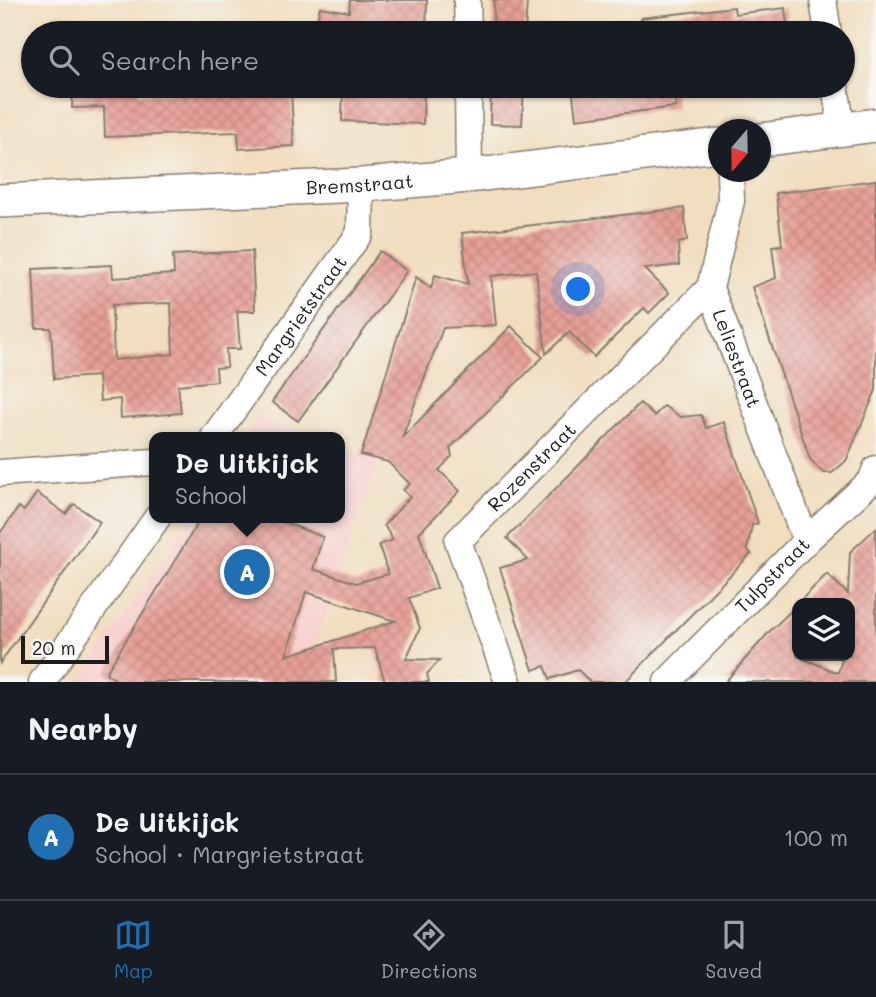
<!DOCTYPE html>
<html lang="en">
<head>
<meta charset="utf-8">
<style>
	body { margin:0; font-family:Mali,sans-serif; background:#242831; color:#f1f3f6 }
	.controls { position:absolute; right:21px; bottom:21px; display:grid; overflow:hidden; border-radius:14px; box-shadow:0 2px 5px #0004 }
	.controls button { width:63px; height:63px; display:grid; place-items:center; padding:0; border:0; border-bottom:2px solid #363941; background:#171b24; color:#f1f3f6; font:35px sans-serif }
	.compass { position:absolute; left:708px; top:119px; width:63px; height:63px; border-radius:50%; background:#171b24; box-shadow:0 2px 5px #0004; rotate:200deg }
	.scale { position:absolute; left:21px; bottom:18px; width:88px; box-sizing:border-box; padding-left:7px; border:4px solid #1c1c1c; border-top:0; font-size:19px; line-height:24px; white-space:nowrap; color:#1c1c1c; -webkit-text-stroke:5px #f6f6f2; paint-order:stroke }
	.you { position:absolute; left:579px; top:290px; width:24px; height:24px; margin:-18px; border:5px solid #fff; border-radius:50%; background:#1a73e8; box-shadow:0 0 0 10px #1a73e833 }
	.badge { display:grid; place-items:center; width:46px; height:46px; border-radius:50%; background:#1f6fb2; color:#fff; font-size:23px; font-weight:700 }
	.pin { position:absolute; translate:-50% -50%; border:4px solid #fff; box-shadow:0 2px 7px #0006 }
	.popup { position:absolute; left:149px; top:432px; width:196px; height:91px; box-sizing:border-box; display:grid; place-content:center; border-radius:14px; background:#171b24; filter:drop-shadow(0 2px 5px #0005); font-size:23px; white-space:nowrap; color:#9ea1a6 }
	.popup b { font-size:26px; color:#f1f3f6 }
	.popup::after { content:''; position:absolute; left:50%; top:100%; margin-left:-14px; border:14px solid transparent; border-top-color:#171b24 }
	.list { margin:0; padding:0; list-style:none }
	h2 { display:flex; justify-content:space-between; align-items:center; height:91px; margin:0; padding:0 28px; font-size:30px }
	h2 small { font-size:23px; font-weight:400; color:#9ea1a6 }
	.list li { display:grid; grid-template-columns:46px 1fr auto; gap:21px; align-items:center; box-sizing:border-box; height:126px; padding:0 28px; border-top:2px solid #363941 }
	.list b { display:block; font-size:26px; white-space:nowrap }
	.list p { margin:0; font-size:23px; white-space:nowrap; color:#9ea1a6 }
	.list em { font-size:23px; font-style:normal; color:#9ea1a6 }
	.icon { flex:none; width:38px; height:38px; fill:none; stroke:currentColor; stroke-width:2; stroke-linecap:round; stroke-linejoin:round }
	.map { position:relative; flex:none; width:876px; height:682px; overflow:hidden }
	.search { position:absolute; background:#171b24; box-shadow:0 2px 5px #0004; left:21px; right:21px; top:21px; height:77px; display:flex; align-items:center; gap:18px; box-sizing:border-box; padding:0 24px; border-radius:38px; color:#9ea1a6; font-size:26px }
	.sheet { height:217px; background:#171b24 }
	nav { display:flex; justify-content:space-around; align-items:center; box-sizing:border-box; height:98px; border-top:2px solid #363941; background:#171b24; font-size:19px; color:#9ea1a6 }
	nav a { display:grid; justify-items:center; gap:4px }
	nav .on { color:#1f6fb2 }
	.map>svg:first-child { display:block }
	.built { fill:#f7d0ce }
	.building { fill:url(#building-cross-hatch); fill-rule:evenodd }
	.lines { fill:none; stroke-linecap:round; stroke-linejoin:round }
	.minor-casing { stroke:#867d6e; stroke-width:29 }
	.tertiary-casing { stroke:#867d6e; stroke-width:36 }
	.minor { stroke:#fff; stroke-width:26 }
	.tertiary { stroke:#fff; stroke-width:33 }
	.labels { text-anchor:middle; stroke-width:5; stroke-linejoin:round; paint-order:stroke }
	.street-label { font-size:19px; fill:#1c1c1c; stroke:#f6f6f2 }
</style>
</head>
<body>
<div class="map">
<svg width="876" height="682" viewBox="0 0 876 682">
	<defs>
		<pattern id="building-cross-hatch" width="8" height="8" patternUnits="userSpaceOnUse" patternTransform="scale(1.75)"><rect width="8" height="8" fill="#e69f96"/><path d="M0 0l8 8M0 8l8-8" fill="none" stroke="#c58881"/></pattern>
	</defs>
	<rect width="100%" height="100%" fill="#f6f6f2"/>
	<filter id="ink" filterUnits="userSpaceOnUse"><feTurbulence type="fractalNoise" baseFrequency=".0143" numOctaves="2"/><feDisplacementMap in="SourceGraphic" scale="14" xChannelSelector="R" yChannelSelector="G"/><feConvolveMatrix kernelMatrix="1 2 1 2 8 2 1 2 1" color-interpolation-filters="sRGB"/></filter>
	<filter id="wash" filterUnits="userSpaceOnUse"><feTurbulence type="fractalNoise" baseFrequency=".00686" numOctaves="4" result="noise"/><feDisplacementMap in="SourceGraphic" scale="28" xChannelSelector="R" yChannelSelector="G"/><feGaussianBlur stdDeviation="1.57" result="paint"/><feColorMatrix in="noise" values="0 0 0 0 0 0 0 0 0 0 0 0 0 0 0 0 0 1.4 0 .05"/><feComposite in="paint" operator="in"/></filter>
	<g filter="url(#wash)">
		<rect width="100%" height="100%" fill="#f1debf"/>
		<g class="built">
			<polygon points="258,417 313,437 244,437"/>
			<polygon points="340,447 378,462 302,682 79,682 190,518 340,518"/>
		</g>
		<g id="blocks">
			<g class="building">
				<polygon points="350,0 427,0 426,33 315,33 320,7 349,12"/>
				<polygon points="494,0 527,0 525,33 493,33"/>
				<polygon points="734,7 735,14 785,8 788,33 642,33 641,18"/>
				<polygon points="73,86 139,86 139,94 291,90 294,146 239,149 238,132 105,137 104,107 72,108"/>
				<polygon points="343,86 424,86 423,124 342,121"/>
				<polygon points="491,86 524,86 522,125 490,124"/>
				<polygon points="586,86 674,86 676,107 576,119 572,87"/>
				<polygon points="876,180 876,390 846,461 832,473 823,473 810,459 752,287 776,278 772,246 782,245 776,193"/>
				<path d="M684 208 687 241 678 243 679 265 645 269 669 293 649 313 644 308 594 357 569 332 546 354 536 271 491 276 496 325 443 328 402 438 511 326 543 357 450 448 452 456 439 470 460 491 419 533 437 588 409 598 420 628 406 659 440 660 427 674 429 682H385L375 648 334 649 336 682H119L106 673 201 518H273L323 537 313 569 356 583 388 574 379 545 393 540 384 525 410 497 403 490 410 484 388 462 361 455 416 277 431 288 435 275 468 284 462 233ZM306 592 395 621 286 656Z"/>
				<path d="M252 251 255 311H237L240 349H226L227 367 216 368 217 381 178 385 181 413 121 418 120 399 100 401 98 376 54 379 51 328H36L33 269 112 265 113 278 174 274 173 255ZM171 303 173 354 114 360 112 305Z"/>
				<polygon points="380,251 407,271 298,421 272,402"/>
				<polygon points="640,403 654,416 664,406 681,417 701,415 706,428 724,422 758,523 752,525 747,549 751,554 625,682 590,682 578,670 550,679 545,666 533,670 500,568 528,560 507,538"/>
				<polygon points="37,493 66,514 74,504 100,522 0,663 0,533 19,507 24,511"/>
				<polygon points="876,528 876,682 725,682 770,631 797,605 797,656 838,673 843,656 850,656 850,603 798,603 827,574 848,594 850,552"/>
			</g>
		</g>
	</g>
	<g filter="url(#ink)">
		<use href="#blocks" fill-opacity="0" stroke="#867d6e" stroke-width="2"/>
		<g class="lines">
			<defs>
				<g id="minor">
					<polyline points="467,0 468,33"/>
					<polyline points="823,0 828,33"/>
					<polyline points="468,86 469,176"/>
					<polyline points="835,86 842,130"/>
					<path id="s1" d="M730 172 731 201 710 288 806 541"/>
					<path id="s2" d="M214 437 360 233 361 185"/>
					<polyline points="0,473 154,462"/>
					<polyline points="42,682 157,518"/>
					<path id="s3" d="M508 682 458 541 710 288"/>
					<path id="s4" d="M667 682 806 541 871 481 876 469"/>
				</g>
				<g id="tertiary">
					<polyline points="760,140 876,125"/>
					<path id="s5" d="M0 201 361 185 469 176 718 145"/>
				</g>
			</defs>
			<use href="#minor" class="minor-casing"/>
			<use href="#tertiary" class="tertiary-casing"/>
			<use href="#minor" class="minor"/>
			<use href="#tertiary" class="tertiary"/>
		</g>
	</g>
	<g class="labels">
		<g class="street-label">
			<text dy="7" stroke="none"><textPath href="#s5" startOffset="360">Bremstraat</textPath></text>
			<text dy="7" stroke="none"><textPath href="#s2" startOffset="149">Margrietstraat</textPath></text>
			<text dy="7" stroke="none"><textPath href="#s1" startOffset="194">Leliestraat</textPath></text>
			<text dy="7" stroke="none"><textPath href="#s3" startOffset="254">Rozenstraat</textPath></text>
			<text dy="7" stroke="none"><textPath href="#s4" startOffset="150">Tulpstraat</textPath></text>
		</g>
	</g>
</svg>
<div class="controls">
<button><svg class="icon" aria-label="layers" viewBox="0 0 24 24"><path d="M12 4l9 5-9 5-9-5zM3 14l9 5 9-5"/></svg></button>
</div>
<svg class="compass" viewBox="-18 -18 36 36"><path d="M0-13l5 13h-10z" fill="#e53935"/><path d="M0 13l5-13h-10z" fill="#9ea1a6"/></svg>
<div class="scale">20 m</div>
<div class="you"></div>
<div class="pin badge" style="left:247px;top:572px">A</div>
<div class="popup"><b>De Uitkijck</b>School</div>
<div class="search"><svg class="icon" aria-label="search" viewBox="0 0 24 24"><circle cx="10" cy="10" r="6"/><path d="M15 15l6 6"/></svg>Search here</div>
</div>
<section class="sheet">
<h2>Nearby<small></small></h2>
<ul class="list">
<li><span class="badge">A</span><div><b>De Uitkijck</b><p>School · Margrietstraat</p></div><em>100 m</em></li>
</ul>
</section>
<nav>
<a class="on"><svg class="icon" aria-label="map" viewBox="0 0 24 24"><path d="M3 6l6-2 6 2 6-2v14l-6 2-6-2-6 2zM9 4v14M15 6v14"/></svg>Map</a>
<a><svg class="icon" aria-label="directions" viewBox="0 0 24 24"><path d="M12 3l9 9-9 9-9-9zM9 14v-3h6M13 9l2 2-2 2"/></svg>Directions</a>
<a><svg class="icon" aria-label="saved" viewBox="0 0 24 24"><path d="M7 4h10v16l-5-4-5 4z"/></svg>Saved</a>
</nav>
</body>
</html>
